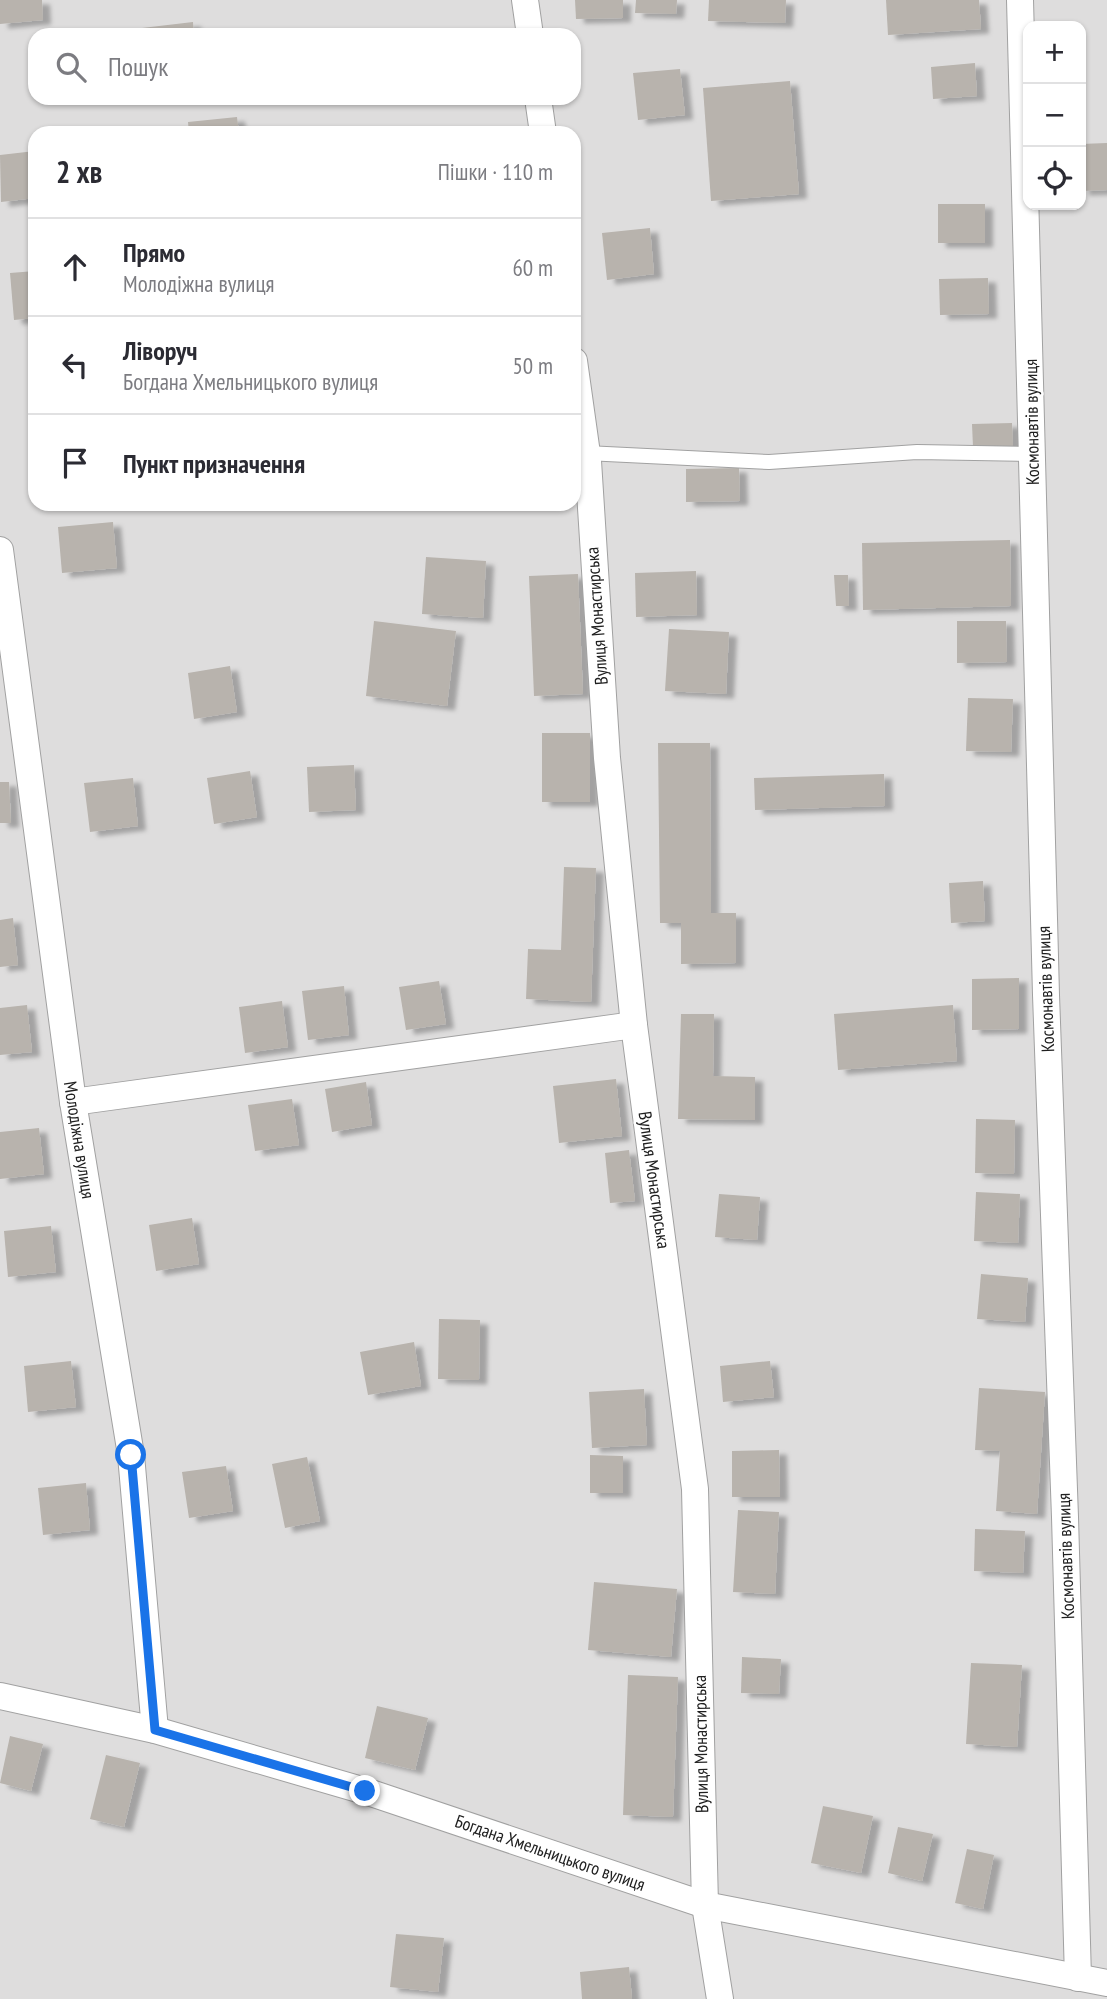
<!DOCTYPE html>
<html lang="uk">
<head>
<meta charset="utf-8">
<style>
	body { margin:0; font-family:"PT Sans Narrow",sans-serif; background:#f7f7f7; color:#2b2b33 }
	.controls { position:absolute; right:21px; top:21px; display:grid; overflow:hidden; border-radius:14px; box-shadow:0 2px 5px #0004 }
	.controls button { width:63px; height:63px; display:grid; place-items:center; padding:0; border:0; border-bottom:2px solid #e1e1e2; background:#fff; color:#2b2b33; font:35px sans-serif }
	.stop { position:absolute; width:21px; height:21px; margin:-16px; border:5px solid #1a73e8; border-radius:50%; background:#fff }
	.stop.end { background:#1a73e8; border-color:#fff; box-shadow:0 2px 7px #0008 }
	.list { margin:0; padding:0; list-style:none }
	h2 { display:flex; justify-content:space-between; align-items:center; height:91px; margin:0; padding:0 28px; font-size:30px }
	h2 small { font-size:23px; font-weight:400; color:#7c7c81 }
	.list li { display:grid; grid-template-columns:46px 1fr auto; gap:21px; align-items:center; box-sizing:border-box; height:98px; padding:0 28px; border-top:2px solid #e1e1e2 }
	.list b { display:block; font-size:26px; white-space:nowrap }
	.list p { margin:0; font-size:23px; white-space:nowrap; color:#7c7c81 }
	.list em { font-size:23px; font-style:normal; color:#7c7c81 }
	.icon { flex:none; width:38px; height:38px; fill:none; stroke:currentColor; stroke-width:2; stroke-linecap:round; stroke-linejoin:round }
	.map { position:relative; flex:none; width:1107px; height:1999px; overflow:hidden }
	.search { position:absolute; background:#fff; box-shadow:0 2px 5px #0004; left:28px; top:28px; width:553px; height:77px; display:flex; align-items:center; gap:18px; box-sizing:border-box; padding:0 24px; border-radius:21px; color:#7c7c81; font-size:26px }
	.panel { position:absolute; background:#fff; box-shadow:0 2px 5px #0004; left:28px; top:126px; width:553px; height:385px; border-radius:21px }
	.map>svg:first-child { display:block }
	.residential { fill:#dedddd; fill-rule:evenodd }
	.building { fill:#b8b3ad; filter:url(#shadow) }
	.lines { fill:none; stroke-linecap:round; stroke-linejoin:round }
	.lane-casing { stroke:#a1a1a1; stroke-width:16 }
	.street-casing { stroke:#a1a1a1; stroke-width:28 }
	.lane { stroke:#fff; stroke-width:14 }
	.street { stroke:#fff; stroke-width:26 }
	.route { stroke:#1a73e8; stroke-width:9 }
	.labels { text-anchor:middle; stroke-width:5; stroke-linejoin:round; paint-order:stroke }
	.street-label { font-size:18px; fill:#202020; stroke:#fff }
</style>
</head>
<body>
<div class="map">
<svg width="1107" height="1999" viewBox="0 0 1107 1999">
	<defs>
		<filter id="shadow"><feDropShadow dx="8" dy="4.5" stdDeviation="2" flood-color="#0004"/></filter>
	</defs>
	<rect width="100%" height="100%" fill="#efede8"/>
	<path class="residential" d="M0 0H1107V1999H0ZM1028 26H1081V205H1028ZM35 35H574V98H35ZM35 133H574V504H35Z"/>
	<g class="building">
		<polygon points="0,0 42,0 43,20 0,24"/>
		<polygon points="575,0 623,0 623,18 576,19"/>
		<polygon points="636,0 677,0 676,14 635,13"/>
		<polygon points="709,0 786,0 785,23 708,21"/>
		<polygon points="886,0 979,0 981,29 888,35"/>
		<polygon points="193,22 194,35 143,35 142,28"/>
		<polygon points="975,63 977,96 933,99 931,67"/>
		<polygon points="680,69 685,115 638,120 633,73"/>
		<polygon points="790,81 799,194 711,201 703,88"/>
		<polygon points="237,117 239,133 189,133 188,122"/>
		<polygon points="1107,143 1107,190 1081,191 1081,144"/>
		<polygon points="35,151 35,198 1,202 0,155"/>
		<rect x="938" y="204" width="47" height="39"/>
		<polygon points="650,228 654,274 607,280 602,233"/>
		<polygon points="35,271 35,318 14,320 10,273"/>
		<polygon points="988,278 989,314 940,315 939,279"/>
		<polygon points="1012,423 1013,446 973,447 972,424"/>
		<polygon points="739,468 740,501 686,502 686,469"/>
		<polygon points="113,522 117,568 62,573 58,527"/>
		<polygon points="1010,540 1011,606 863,610 862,543"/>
		<polygon points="426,557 486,561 483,618 422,614"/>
		<polygon points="696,571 697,615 636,617 635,573"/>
		<polygon points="578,574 583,694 534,696 529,576"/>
		<polygon points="834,575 848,575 849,606 836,606"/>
		<polygon points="374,621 456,631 447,706 366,696"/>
		<polygon points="957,621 1006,621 1007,662 957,663"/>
		<polygon points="669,629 729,632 726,694 665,691"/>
		<polygon points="230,666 237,712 194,719 188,673"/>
		<polygon points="968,698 1013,699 1011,752 966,751"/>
		<rect x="542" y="733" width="48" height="69"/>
		<polygon points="658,743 710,743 711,913 736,913 736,963 681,964 681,923 660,923"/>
		<polygon points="354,765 356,810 309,812 307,767"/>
		<polygon points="250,771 257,817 214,824 207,778"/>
		<polygon points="884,774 885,806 755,810 754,778"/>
		<polygon points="133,778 138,826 90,832 84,783"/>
		<polygon points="0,782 9,782 11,823 0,823"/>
		<polygon points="564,867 596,868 591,1002 526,999 528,949 561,950"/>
		<polygon points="983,881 985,921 951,923 949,883"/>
		<polygon points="13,918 18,965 0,967 0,920"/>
		<polygon points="1019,978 1019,1029 972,1030 972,979"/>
		<polygon points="439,981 446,1024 406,1030 399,987"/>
		<polygon points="344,986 349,1035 308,1040 302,991"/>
		<polygon points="282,1001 288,1047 245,1053 239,1007"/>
		<polygon points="27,1005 32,1052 0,1055 0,1008"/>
		<polygon points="953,1005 957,1061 838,1070 834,1014"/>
		<polygon points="681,1014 714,1014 713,1076 755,1077 755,1120 678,1119"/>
		<polygon points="616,1079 622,1136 559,1143 553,1086"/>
		<polygon points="366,1082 372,1125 332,1132 325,1089"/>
		<polygon points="292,1099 299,1145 255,1151 248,1105"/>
		<polygon points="976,1119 1015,1120 1014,1174 975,1173"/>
		<polygon points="39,1128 44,1174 0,1179 0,1132"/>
		<polygon points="629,1150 635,1201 610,1203 605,1153"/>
		<polygon points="976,1192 1020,1194 1018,1243 974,1241"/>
		<polygon points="719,1194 760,1197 757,1240 715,1237"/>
		<polygon points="192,1218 199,1264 156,1271 149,1225"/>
		<polygon points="51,1226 56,1272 8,1277 4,1231"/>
		<polygon points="981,1274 1028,1278 1025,1322 977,1319"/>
		<polygon points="439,1319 480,1320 479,1380 438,1379"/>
		<polygon points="414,1342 421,1386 368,1395 360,1352"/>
		<polygon points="71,1361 76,1407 28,1412 24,1366"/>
		<polygon points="770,1361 774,1397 723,1402 720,1366"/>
		<polygon points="979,1388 1045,1392 1037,1514 996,1511 1000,1451 975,1450"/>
		<polygon points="644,1389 647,1445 592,1448 589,1392"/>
		<polygon points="779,1450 780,1497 732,1497 732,1451"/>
		<polygon points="590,1455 623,1456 623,1493 590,1493"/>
		<polygon points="307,1457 320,1521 285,1528 272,1464"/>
		<polygon points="226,1466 233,1511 189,1518 182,1472"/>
		<polygon points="86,1483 90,1530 43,1535 38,1488"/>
		<polygon points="738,1510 779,1512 775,1594 733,1592"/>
		<polygon points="975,1529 1025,1531 1023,1573 974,1571"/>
		<polygon points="594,1582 677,1589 671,1657 588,1650"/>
		<polygon points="742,1657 781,1659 779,1694 741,1693"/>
		<polygon points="971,1663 1022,1665 1017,1747 966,1744"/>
		<polygon points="628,1675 678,1677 673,1817 623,1815"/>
		<polygon points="377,1706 428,1718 415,1770 365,1758"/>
		<polygon points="10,1736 43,1744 31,1791 0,1783"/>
		<polygon points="106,1755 140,1763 124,1827 90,1819"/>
		<polygon points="823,1806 873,1816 861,1873 811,1863"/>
		<polygon points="898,1827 933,1834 922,1881 888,1873"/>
		<polygon points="967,1849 994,1855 983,1909 955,1903"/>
		<polygon points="396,1934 444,1938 438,1992 390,1987"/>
		<polygon points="629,1967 632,1999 582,1999 580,1972"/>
	</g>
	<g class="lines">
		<defs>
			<polyline id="lane" points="586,453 769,462 917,452 1033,454"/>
			<g id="street">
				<polyline points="525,0 530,35"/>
				<polyline points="1020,0 1046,995 1065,1517 1078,1978"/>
				<polyline points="538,98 543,133"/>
				<polyline points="574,361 588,461 607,758 634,1025 695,1489 705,1905 720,1999"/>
				<polyline points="0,550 73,1102 131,1455 155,1730"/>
				<polyline points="73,1102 634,1025"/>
				<polyline points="0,1696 155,1730 365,1791 705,1905 1107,1983"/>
			</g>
		</defs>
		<use href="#lane" class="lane-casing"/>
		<use href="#street" class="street-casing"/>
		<use href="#lane" class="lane"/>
		<use href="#street" class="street"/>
	</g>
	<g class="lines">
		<polyline class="route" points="131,1455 155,1730 365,1791"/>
	</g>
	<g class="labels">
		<g class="street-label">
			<text transform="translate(1032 422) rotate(-91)" y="6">Космонавтів вулиця</text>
			<text transform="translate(597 616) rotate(-94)" y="6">Вулиця Монастирська</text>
			<text transform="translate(1046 989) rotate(-92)" y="6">Космонавтів вулиця</text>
			<text transform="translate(79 1140) rotate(81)" y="6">Молодіжна вулиця</text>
			<text transform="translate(654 1180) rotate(82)" y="6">Вулиця Монастирська</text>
			<text transform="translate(1066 1556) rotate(-92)" y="6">Космонавтів вулиця</text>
			<text transform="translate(701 1744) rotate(-91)" y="6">Вулиця Монастирська</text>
			<text transform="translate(550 1853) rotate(19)" y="6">Богдана Хмельницького вулиця</text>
		</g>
	</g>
</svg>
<div class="controls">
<button>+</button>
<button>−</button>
<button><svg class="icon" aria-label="locate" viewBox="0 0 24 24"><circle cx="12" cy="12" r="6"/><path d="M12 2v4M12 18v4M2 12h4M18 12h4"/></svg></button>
</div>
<div class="stop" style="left:131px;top:1455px"></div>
<div class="stop end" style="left:365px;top:1791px"></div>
<div class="search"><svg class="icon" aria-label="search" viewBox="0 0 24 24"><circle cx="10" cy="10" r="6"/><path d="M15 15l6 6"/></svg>Пошук</div>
<section class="panel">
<h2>2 хв<small>Пішки · 110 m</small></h2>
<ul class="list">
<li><svg class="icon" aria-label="ahead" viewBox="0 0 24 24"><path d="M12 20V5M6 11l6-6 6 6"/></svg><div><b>Прямо</b><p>Молодіжна вулиця</p></div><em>60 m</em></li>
<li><svg class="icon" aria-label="left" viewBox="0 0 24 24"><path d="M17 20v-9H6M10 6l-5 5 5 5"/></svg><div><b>Ліворуч</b><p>Богдана Хмельницького вулиця</p></div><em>50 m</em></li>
<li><svg class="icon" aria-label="arrive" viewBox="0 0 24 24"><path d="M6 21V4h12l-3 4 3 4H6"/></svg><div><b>Пункт призначення</b></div></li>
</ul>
</section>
</div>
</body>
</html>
